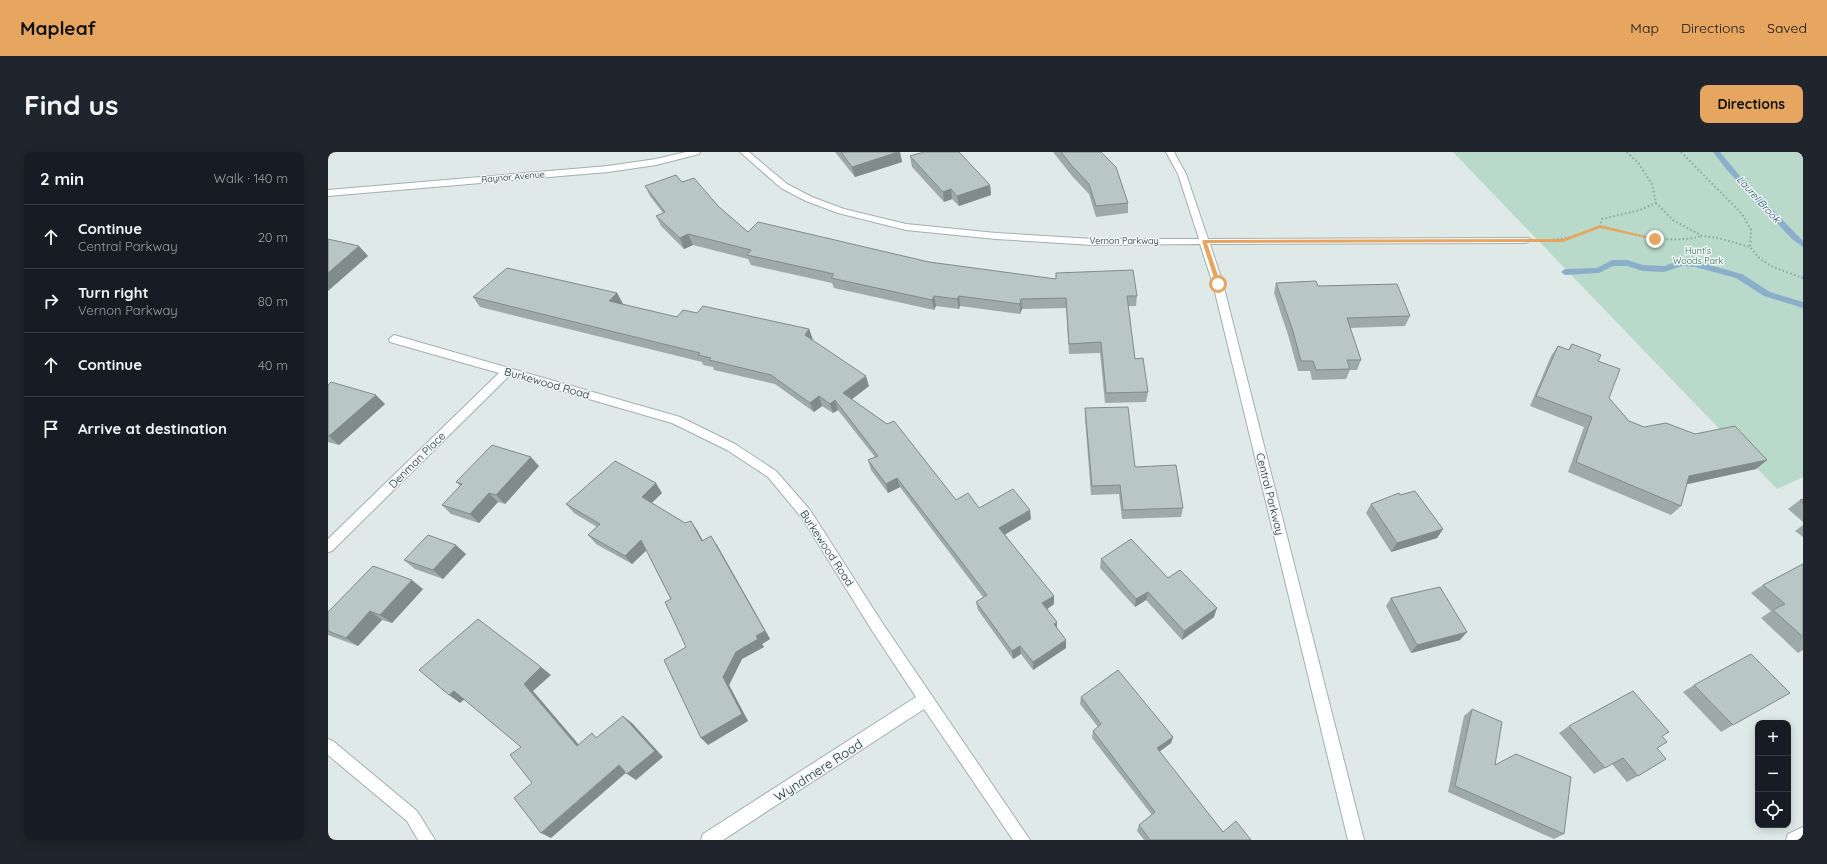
<!DOCTYPE html>
<html lang="en">
<head>
<meta charset="utf-8">
<style>
	body { margin:0; font-family:Quicksand,sans-serif; background:#20242c; color:#f1f3f6 }
	.controls { position:absolute; right:12px; bottom:12px; display:grid; overflow:hidden; border-radius:8px; box-shadow:0 2px 10px #0003 }
	.controls button { width:36px; height:36px; display:grid; place-items:center; padding:0; border:0; border-bottom:1px solid #363941; background:#171b24; color:#f1f3f6; font:20px sans-serif }
	.stop { position:absolute; width:12px; height:12px; margin:-9px; border:3px solid #e6a660; border-radius:50%; background:#fff }
	.stop.end { background:#e6a660; border-color:#fff; box-shadow:0 1px 4px #0008 }
	.list { margin:0; padding:0; list-style:none }
	h2 { display:flex; justify-content:space-between; align-items:center; height:52px; margin:0; padding:0 16px; font-size:17px }
	h2 small { font-size:13px; font-weight:400; color:#9ea1a6 }
	.list li { display:grid; grid-template-columns:26px 1fr auto; gap:12px; align-items:center; box-sizing:border-box; height:64px; padding:0 16px; border-top:1px solid #363941 }
	.list b { display:block; font-size:15px; white-space:nowrap }
	.list p { margin:0; font-size:13px; white-space:nowrap; color:#9ea1a6 }
	.list em { font-size:13px; font-style:normal; color:#9ea1a6 }
	.icon { flex:none; width:22px; height:22px; fill:none; stroke:currentColor; stroke-width:2; stroke-linecap:round; stroke-linejoin:round }
	.map { position:relative; flex:none; width:1475px; height:688px; overflow:hidden; border-radius:8px }
	header { display:flex; align-items:center; gap:24px; box-sizing:border-box; height:56px; padding:0 20px; background:#e6a660; color:#111 }
	header strong { font-size:19px }
	nav { display:flex; gap:22px; margin-inline-start:auto; font-size:14px }
	.intro { display:flex; align-items:center; justify-content:space-between; box-sizing:border-box; height:96px; padding:0 24px }
	h1 { margin:0; font-size:28px }
	.button { padding:10px 18px; border-radius:8px; background:#e6a660; color:#111; font-size:14px; font-weight:700 }
	main { display:flex; gap:24px; padding:0 24px }
	aside { flex:1; background:#171b24; border-radius:8px; box-shadow:0 2px 10px #0003 }
	.map>svg:first-child { display:block }
	.green { fill:#b9d9cb }
	.lines { fill:none; stroke-linecap:round; stroke-linejoin:round }
	.stream { fill:#8bafca; fill-rule:evenodd }
	.street-casing { stroke:#a3b0af; stroke-width:2 }
	.path { stroke:#82aaa9; stroke-width:2; stroke-dasharray:1.5 2.5; stroke-linecap:butt }
	.street { fill:#fff; fill-rule:evenodd }
	.wall { fill:#9eaaa9 }
	.shaded-wall { fill:#818b89 }
	.building { fill:#b8c6c4; stroke:#818b89 }
	.route { fill:#e6a660 }
	.labels { text-anchor:middle; stroke-width:3; stroke-linejoin:round; paint-order:stroke }
	.far-street-label { font-size:9px; fill:#223738; stroke:#eff6f4 }
	.far-park-label { font-size:9px; fill:#2f6b57; stroke:#eff6f4 }
	.far-water-label { font-size:10px; font-style:italic; fill:#214c6e; stroke:#eff6f4 }
	.street-label { font-size:11px; fill:#223738; stroke:#eff6f4 }
	.near-street-label { font-size:13px; fill:#223738; stroke:#eff6f4 }
</style>
</head>
<body>
<header>
<strong>Mapleaf</strong>
<nav><a>Map</a><a>Directions</a><a>Saved</a></nav>
</header>
<div class="intro"><h1>Find us</h1><a class="button">Directions</a></div>
<main>
<aside>
<h2>2 min<small>Walk · 140 m</small></h2>
<ul class="list">
<li><svg class="icon" aria-label="ahead" viewBox="0 0 24 24"><path d="M12 20V5M6 11l6-6 6 6"/></svg><div><b>Continue</b><p>Central Parkway</p></div><em>20 m</em></li>
<li><svg class="icon" aria-label="right" viewBox="0 0 24 24"><path d="M7 20v-9h11M14 6l5 5-5 5"/></svg><div><b>Turn right</b><p>Vernon Parkway</p></div><em>80 m</em></li>
<li><svg class="icon" aria-label="ahead" viewBox="0 0 24 24"><path d="M12 20V5M6 11l6-6 6 6"/></svg><div><b>Continue</b></div><em>40 m</em></li>
<li><svg class="icon" aria-label="arrive" viewBox="0 0 24 24"><path d="M6 21V4h12l-3 4 3 4H6"/></svg><div><b>Arrive at destination</b></div></li>
</ul>
</aside>
<div class="map">
<svg width="1475" height="688" viewBox="0 0 1475 688">
	<rect width="100%" height="100%" fill="#dfe9e7"/>
	<polygon class="green" points="1125,0 1475,0 1475,325 1449,337"/>
	<g class="lines">
		<g class="stream">
			<polygon points="1385,0 1392,0 1411,23 1475,89 1475,95 1464,87 1399,18"/>
			<polygon points="1284,108 1299,108 1315,113 1336,114 1354,108 1367,109 1414,122 1442,140 1475,150 1475,156 1436,144 1408,126 1367,115 1354,114 1336,120 1315,119 1299,114 1285,114 1271,121 1237,123 1233,120 1237,117 1269,116"/>
		</g>
		<defs>
			<g id="street">
				<polygon points="358,0 372,0 371,2 328,13 280,20 0,44 0,38 280,14 328,7"/>
				<polygon points="412,0 421,0 459,32 484,45 516,57 578,72 668,81 765,87 871,87 850,22 838,0 846,0 858,22 880,87 1201,86 1203,88 1198,91 882,92 895,132 1036,688 1020,688 885,132 872,92 765,93 668,87 578,78 510,61 478,49 453,36"/>
				<polygon points="66,183 352,265 407,292 448,319 482,358 555,472 702,688 685,688 596,557 395,688 373,688 375,682 588,545 545,480 474,366 440,325 399,298 344,271 181,224 4,399 0,400 0,387 171,221 62,190 61,187"/>
				<polygon points="0,587 5,589 89,659 107,688 90,688 79,669 0,603"/>
				<polygon points="1475,675 1475,688 1458,688 1460,682"/>
			</g>
		</defs>
		<use href="#street" class="street-casing"/>
		<g class="path">
			<polyline points="1299,0 1311,12 1324,32 1328,51 1345,68 1374,84 1390,86 1422,95 1432,107 1445,115 1475,126"/>
			<polyline points="1353,0 1414,62 1423,78 1422,95"/>
			<path d="M1272 74C1306 82 1339 93 1374 84"/>
			<path d="M1221 88C1239 87 1256 82 1272 74L1274 67 1312 58 1328 51"/>
		</g>
		<use href="#street" class="street"/>
	</g>
	<g class="wall">
		<polygon points="507,0 572,0 574,10 527,25"/>
		<polygon points="725,0 773,0 800,51 800,61 768,65 761,42 744,24"/>
		<polygon points="582,4 662,33 663,43 631,54 624,47 616,50 584,15"/>
		<polygon points="354,30 390,54 420,80 809,144 808,154 800,154 807,207 820,240 818,250 777,251 772,201 741,202 738,156 694,157 692,162 632,154 631,157 608,154 606,158 506,136 504,131 423,113 420,107 365,93 356,97 333,74 328,64 335,61 322,44 317,34"/>
		<polygon points="948,131 990,134 1082,164 1077,174 1022,176 1033,208 1029,218 1022,218 1018,227 984,228 982,219 970,219 961,186 946,141"/>
		<polygon points="289,141 295,152 294,152 349,165 369,161 481,177 485,188 484,188 541,234 524,247 628,348 651,356 703,367 677,382 726,452 719,457 729,476 738,488 738,496 705,518 693,502 685,507 650,458 648,450 655,445 572,335 560,341 543,318 540,308 547,305 510,258 505,261 494,254 486,260 447,232 386,218 385,215 375,213 374,210 152,155 145,145"/>
		<polygon points="1244,192 1270,209 1281,246 1301,269 1316,275 1367,282 1439,308 1428,317 1359,332 1353,354 1343,363 1240,320 1256,275 1202,254 1223,204 1230,194 1240,198"/>
		<polygon points="0,233 57,252 11,293 0,290"/>
		<polygon points="757,256 807,315 855,356 853,365 794,367 791,342 763,343 757,266"/>
		<polygon points="211,314 177,352 170,350 151,371 123,362 114,353 132,334 128,330"/>
		<polygon points="334,341 324,351 369,378 375,389 389,393 442,487 434,492 436,495 414,507 401,533 420,569 380,593 358,495 343,447 318,398 304,412 268,392 260,383 269,375 246,361 238,352"/>
		<polygon points="1072,343 1115,377 1109,386 1063,400 1038,361 1043,352"/>
		<polygon points="1475,347 1475,370 1460,357 1472,348"/>
		<polygon points="1475,373 1475,385 1467,379"/>
		<polygon points="138,402 115,427 87,417 76,408"/>
		<polygon points="773,407 840,426 886,465 854,488 818,448 807,455 772,416"/>
		<polygon points="1475,412 1475,498 1470,501 1433,466 1443,459 1423,441 1435,433"/>
		<polygon points="95,437 64,471 54,468 30,494 0,483 0,460"/>
		<polygon points="1063,446 1132,488 1083,501 1058,454"/>
		<polygon points="1366,533 1405,573 1393,580 1355,540"/>
		<polygon points="753,545 845,585 843,591 831,600 895,680 923,688 816,688 809,679 811,673 824,663 764,586 765,579 770,575 752,552"/>
		<polygon points="1144,557 1167,613 1236,682 1226,687 1120,640 1136,564"/>
		<polygon points="1241,574 1334,584 1329,596 1310,624 1299,630 1284,612 1266,622 1231,581"/>
	</g>
	<g class="shaded-wall">
		<polygon points="570,0 572,0 574,10 527,25 524,15"/>
		<polygon points="662,33 663,43 631,54 629,44"/>
		<polygon points="623,37 624,47 616,50 615,40"/>
		<polygon points="360,82 365,93 356,97 352,86"/>
		<polygon points="31,94 40,104 0,139 0,121"/>
		<polygon points="289,141 295,152 287,159 281,149"/>
		<polygon points="606,144 608,154 606,158 604,148"/>
		<polygon points="631,144 632,154 631,157 629,147"/>
		<polygon points="693,147 694,157 692,162 692,152"/>
		<polygon points="481,177 485,188 480,193 477,183"/>
		<polygon points="538,224 541,234 519,251 515,241"/>
		<polygon points="48,243 57,252 11,293 1,284"/>
		<polygon points="491,244 494,254 486,260 482,251"/>
		<polygon points="507,248 510,258 505,261 502,252"/>
		<polygon points="203,305 211,314 177,352 168,343"/>
		<polygon points="1439,308 1428,317 1351,334 1361,324"/>
		<polygon points="569,326 572,335 560,341 558,332"/>
		<polygon points="328,331 334,341 320,354 314,345"/>
		<polygon points="161,341 170,350 151,371 142,362"/>
		<polygon points="702,358 703,367 673,385 671,376"/>
		<polygon points="363,369 369,378 380,398 374,389"/>
		<polygon points="1115,377 1109,386 1063,400 1069,391"/>
		<polygon points="383,384 389,393 442,487 434,492 436,495 414,507 401,533 420,569 380,593 373,586 395,525 408,500 428,484"/>
		<polygon points="313,388 320,397 304,412 297,404"/>
		<polygon points="128,393 138,402 115,427 105,418"/>
		<polygon points="84,428 95,437 64,471 52,463"/>
		<polygon points="820,440 818,448 807,455 808,447"/>
		<polygon points="726,444 726,452 715,460 714,451"/>
		<polygon points="889,456 886,465 854,488 856,479"/>
		<polygon points="42,459 54,468 30,494 18,486"/>
		<polygon points="729,470 729,478 726,472"/>
		<polygon points="1139,480 1132,488 1083,501 1089,493"/>
		<polygon points="738,488 738,496 705,518 705,510"/>
		<polygon points="692,494 693,502 685,507 684,499"/>
		<polygon points="213,515 223,523 205,539 258,601 249,594 196,532"/>
		<polygon points="126,539 137,547 132,551 121,543"/>
		<polygon points="295,564 304,571 335,605 308,628 299,622"/>
		<polygon points="845,585 843,591 827,603 829,596"/>
		<polygon points="291,613 300,619 223,686 213,681"/>
	</g>
	<g class="building">
		<polygon points="513,0 570,0 524,15"/>
		<polygon points="596,0 631,0 662,33 629,44 623,37 615,40 582,4"/>
		<polygon points="733,0 773,0 788,15 800,51 768,54 761,32 744,14"/>
		<polygon points="348,23 354,30 366,26 390,54 420,80 430,70 601,110 728,127 728,121 805,118 809,144 799,144 807,207 815,206 820,240 778,241 773,190 741,192 738,146 693,147 692,152 631,144 629,147 606,144 604,148 503,126 506,122 419,103 423,98 360,82 352,86 328,64 337,60 317,34"/>
		<polygon points="0,87 31,94 0,121"/>
		<polygon points="179,116 289,141 281,149 349,165 355,158 369,161 375,154 481,177 477,183 538,224 515,241 559,272 566,269 628,348 640,341 651,356 685,337 702,358 671,376 726,444 714,451 729,470 726,472 738,488 705,510 692,494 684,499 648,450 659,443 569,326 558,332 540,308 550,304 507,248 502,252 491,244 482,251 443,223 381,208 383,206 370,203 372,201 145,145"/>
		<polygon points="988,129 990,134 1069,132 1082,164 1019,166 1033,208 1019,208 1022,217 988,218 985,209 973,209 964,176 948,131"/>
		<polygon points="1244,192 1273,203 1270,209 1292,217 1281,246 1301,269 1316,275 1338,271 1367,282 1407,274 1439,308 1361,324 1353,354 1248,310 1264,265 1208,244 1230,194 1241,198"/>
		<polygon points="3,230 48,243 1,284 0,284 0,233"/>
		<polygon points="800,255 807,315 848,313 855,356 795,358 792,333 764,334 757,256"/>
		<polygon points="164,293 203,305 168,343 161,341 142,362 114,353 134,332 128,330"/>
		<polygon points="287,309 328,331 314,345 357,371 363,369 374,389 383,384 437,479 428,484 430,487 408,500 395,525 414,562 373,586 336,508 358,495 337,450 343,447 313,388 297,404 260,383 272,372 238,352"/>
		<polygon points="1087,339 1115,377 1069,391 1043,352 1071,341 1072,343"/>
		<polygon points="1475,347 1475,351 1472,348"/>
		<polygon points="100,383 128,393 105,418 76,408"/>
		<polygon points="803,387 840,426 852,418 889,456 856,479 820,440 808,447 773,407"/>
		<polygon points="1475,412 1475,485 1445,458 1457,452 1435,433"/>
		<polygon points="45,414 84,428 52,463 42,459 18,486 0,479 0,460"/>
		<polygon points="1112,435 1139,480 1089,493 1063,446"/>
		<polygon points="150,467 213,515 196,532 249,594 264,581 268,586 295,564 327,599 299,622 291,613 213,681 186,646 204,631 182,603 193,595 126,539 121,543 91,518"/>
		<polygon points="1423,502 1462,541 1405,573 1366,533"/>
		<polygon points="790,518 845,585 829,596 895,680 908,669 923,688 822,688 811,673 827,660 765,579 773,572 753,545"/>
		<polygon points="1305,539 1341,580 1334,584 1339,590 1329,596 1338,607 1310,624 1295,606 1277,616 1241,574"/>
		<polygon points="1144,557 1174,570 1167,613 1188,602 1243,625 1236,682 1127,634"/>
	</g>
	<polygon class="route" points="1272,73 1329,87 1327,88 1272,76 1235,90 879,91 893,132 890,134 888,132 874,89 876,88 1235,87"/>
	<g class="labels">
		<g class="far-street-label">
			<text transform="translate(185 25) rotate(-5)" y="3">Raynor Avenue</text>
			<text x="796" y="92">Vernon Parkway</text>
		</g>
		<g class="far-park-label">
			<text x="1370" y="102">Hunt's<tspan x="1370" dy="10">Woods Park</tspan></text>
		</g>
		<g class="far-water-label">
			<text transform="translate(1431 47) rotate(48)" y="4">Laurel Brook</text>
		</g>
		<g class="street-label">
			<text transform="translate(219 231) rotate(16)" y="4">Burkewood Road</text>
			<text transform="translate(89 308) rotate(-45)" y="4">Denman Place</text>
			<text transform="translate(942 342) rotate(76)" y="4">Central Parkway</text>
			<text transform="translate(499 396) rotate(57)" y="4">Burkewood Road</text>
		</g>
		<g class="near-street-label">
			<text transform="translate(490 618) rotate(-33)" y="5">Wyndmere Road</text>
		</g>
	</g>
</svg>
<div class="controls">
<button>+</button>
<button>−</button>
<button><svg class="icon" aria-label="locate" viewBox="0 0 24 24"><circle cx="12" cy="12" r="6"/><path d="M12 2v4M12 18v4M2 12h4M18 12h4"/></svg></button>
</div>
<div class="stop" style="left:890px;top:132px"></div>
<div class="stop end" style="left:1327px;top:87px"></div>
</div>
</main>
</body>
</html>
